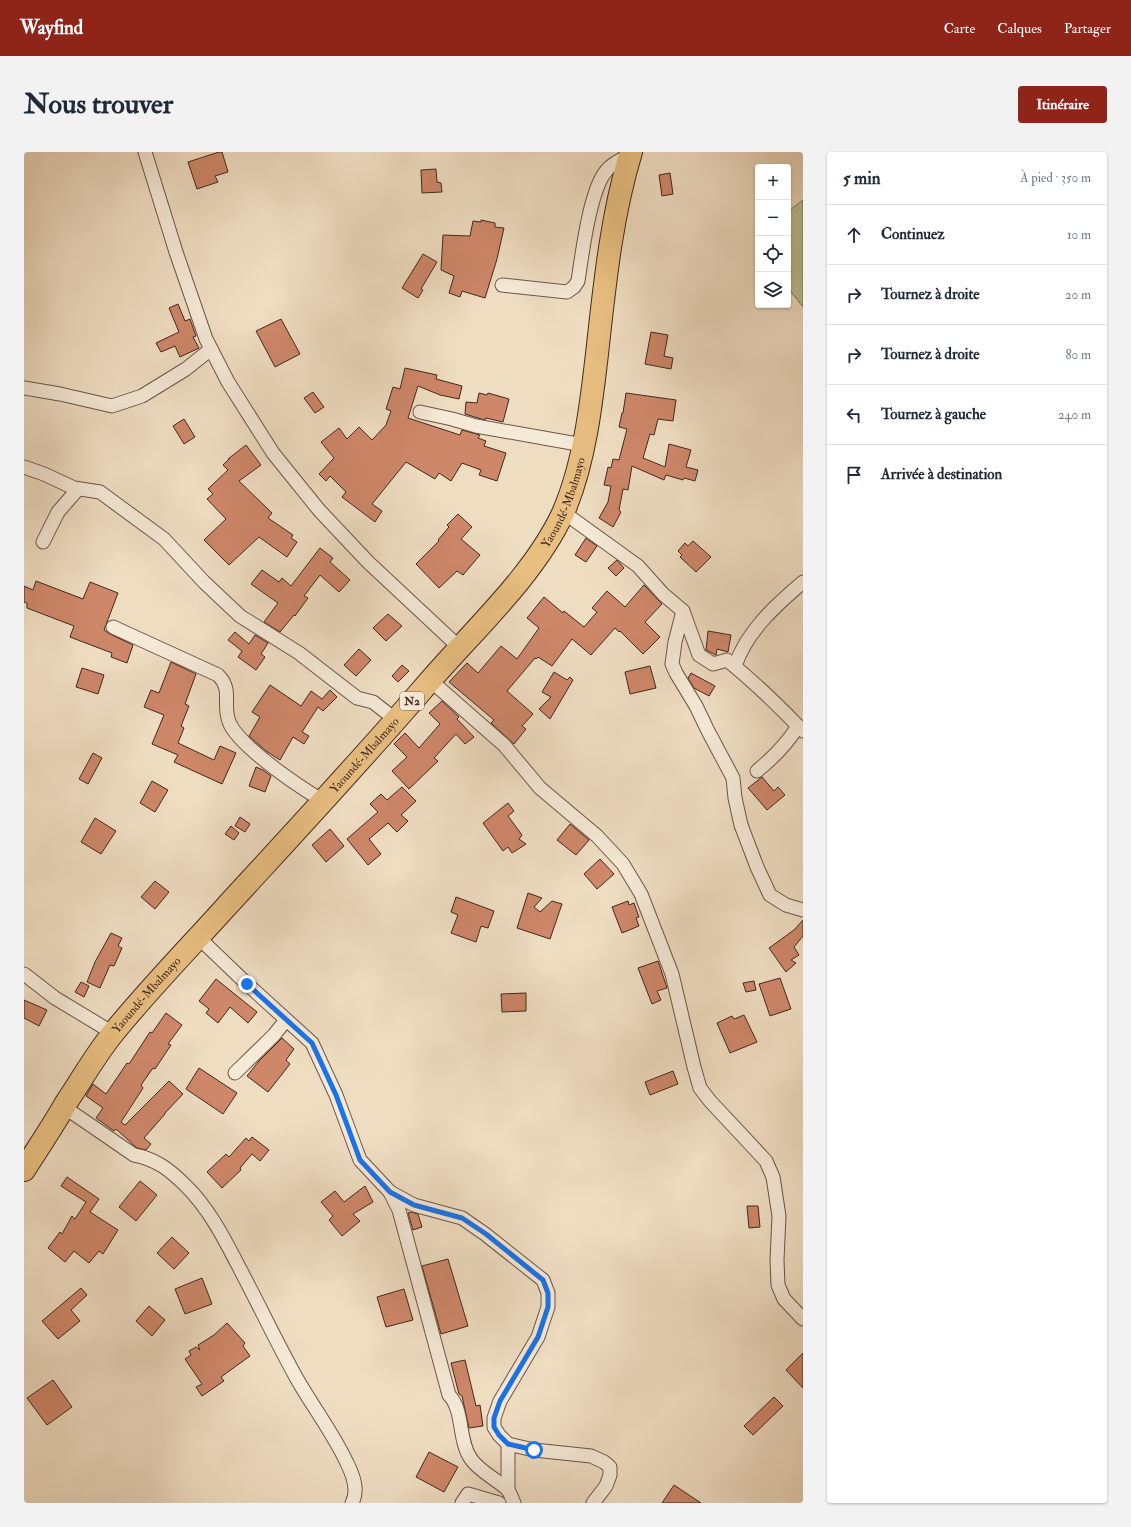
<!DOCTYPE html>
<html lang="fr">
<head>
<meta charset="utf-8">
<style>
	body { margin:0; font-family:"IM FELL Double Pica",serif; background:#f2f2f3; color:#1f2937 }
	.controls { position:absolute; right:12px; top:12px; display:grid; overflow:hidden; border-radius:4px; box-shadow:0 1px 3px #0004 }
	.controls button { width:36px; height:36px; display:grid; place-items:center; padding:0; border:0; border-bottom:1px solid #e0e1e3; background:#fff; color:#1f2937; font:20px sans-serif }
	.stop { position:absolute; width:12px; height:12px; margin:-9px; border:3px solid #1a73e8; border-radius:50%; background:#fff }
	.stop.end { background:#1a73e8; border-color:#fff; box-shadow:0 1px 4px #0008 }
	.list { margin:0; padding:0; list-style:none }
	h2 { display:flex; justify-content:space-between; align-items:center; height:52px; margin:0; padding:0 16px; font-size:17px }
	h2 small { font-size:13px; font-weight:400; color:#747a83 }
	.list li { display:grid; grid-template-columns:26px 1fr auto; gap:12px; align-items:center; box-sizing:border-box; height:60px; padding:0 16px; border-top:1px solid #e0e1e3 }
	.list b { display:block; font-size:15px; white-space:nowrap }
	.list em { font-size:13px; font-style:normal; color:#747a83 }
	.icon { flex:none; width:22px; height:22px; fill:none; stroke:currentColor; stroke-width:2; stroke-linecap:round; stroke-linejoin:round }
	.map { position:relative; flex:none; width:779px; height:1351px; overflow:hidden; border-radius:4px }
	header { display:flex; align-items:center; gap:24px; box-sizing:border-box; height:56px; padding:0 20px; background:#8f2418; color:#fff }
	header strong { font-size:19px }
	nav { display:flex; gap:22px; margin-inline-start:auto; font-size:14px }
	.intro { display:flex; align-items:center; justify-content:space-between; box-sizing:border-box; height:96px; padding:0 24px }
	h1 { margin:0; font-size:28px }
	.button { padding:10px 18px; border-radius:4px; background:#8f2418; color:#fff; font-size:14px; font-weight:700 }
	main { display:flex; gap:24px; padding:0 24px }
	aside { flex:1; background:#fff; border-radius:4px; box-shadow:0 1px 3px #0004 }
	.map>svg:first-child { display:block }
	.green { fill:#b8c194; stroke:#7c7459 }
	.building { fill:#ce8769; stroke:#41281e }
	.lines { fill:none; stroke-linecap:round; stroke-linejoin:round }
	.street-casing { stroke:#6c5547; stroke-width:15 }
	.highway-casing { stroke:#41281e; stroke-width:24 }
	.street { stroke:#f5e9d7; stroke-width:13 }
	.highway { stroke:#e8be81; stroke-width:22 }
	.route { stroke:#1a73e8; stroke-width:5 }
	.labels { text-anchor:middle; stroke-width:4; stroke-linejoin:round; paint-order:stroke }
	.shield { fill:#f5e9d7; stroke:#776256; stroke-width:1 }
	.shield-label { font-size:11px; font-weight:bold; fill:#41281e }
	.street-label { font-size:12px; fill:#41281e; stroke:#f5e9d7 }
</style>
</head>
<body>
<header>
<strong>Wayfind</strong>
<nav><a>Carte</a><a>Calques</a><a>Partager</a></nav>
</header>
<div class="intro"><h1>Nous trouver</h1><a class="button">Itinéraire</a></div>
<main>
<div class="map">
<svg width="779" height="1351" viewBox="0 0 779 1351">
	<rect width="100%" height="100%" fill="#efddc2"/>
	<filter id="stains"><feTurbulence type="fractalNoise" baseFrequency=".005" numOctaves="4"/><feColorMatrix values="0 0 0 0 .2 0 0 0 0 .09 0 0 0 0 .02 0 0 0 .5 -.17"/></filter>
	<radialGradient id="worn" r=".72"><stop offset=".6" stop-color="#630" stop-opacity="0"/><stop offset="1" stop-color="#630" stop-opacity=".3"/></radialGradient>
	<polygon class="green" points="779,48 779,155 764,136 764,63 766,58"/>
	<g class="building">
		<polygon points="195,0 198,0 204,20 191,24 194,30 173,37 164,10"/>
		<polygon points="412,17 413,30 417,31 418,40 398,41 397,18"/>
		<polygon points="646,21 649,42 638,44 635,23"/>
		<polygon points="457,68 471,71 471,75 480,76 473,107 461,146 438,139 436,145 425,141 430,124 417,118 419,83 446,84 449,69 457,70"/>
		<polygon points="399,102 413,110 397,137 399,138 394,146 378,136"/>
		<polygon points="154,152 161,169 166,167 172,184 169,185 175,196 156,205 151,194 137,200 132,191 155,180 145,156"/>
		<polygon points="257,167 276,202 251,215 232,179"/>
		<polygon points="627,180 644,183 640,204 649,206 647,217 621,212"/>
		<polygon points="381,216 413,223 412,227 438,234 435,247 416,243 394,234 384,266 436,283 438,278 456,283 454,286 462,289 460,294 482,301 473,329 455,323 457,318 438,311 427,329 415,321 411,327 382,310 348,352 358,359 351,370 318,345 322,340 306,324 302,329 295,322 310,306 297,290 315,276 323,287 335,275 348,288 362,273 367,259 362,257 369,235 376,237"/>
		<polygon points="289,240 300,255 291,261 280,246"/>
		<polygon points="455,241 463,243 464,241 485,247 479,270 462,266 461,268 454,266 441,262 442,250 453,251"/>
		<polygon points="602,241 652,248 649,269 634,267 630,283 626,282 619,306 641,315 645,292 667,298 662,315 674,318 671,329 660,326 659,328 642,323 640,328 608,314 604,338 599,337 595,358 597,360 589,375 575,366 584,350 587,334 580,333 584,315 587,316 589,307 595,308 603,277 595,275 598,261 599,261"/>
		<polygon points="160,267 171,285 160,292 149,274"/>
		<polygon points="222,293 237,313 215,329 248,361 244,366 269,383 267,386 273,390 263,405 235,385 205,413 180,388 202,367 183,347 189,342 184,337 204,318 199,313 205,307 204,307"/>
		<polygon points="434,362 448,375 437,387 456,403 439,423 433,419 415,436 392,412 415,389 414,388 425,375 423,373"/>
		<polygon points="562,386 573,394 562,410 551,403"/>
		<polygon points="669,389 687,405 672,420 656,405 658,403 654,399 661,391 664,394"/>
		<polygon points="296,396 309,406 306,410 326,428 315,440 296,423 280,444 284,446 271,464 270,463 256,480 240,470 254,451 227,432 238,418 255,430 258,426 267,434"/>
		<polygon points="593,408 600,416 592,424 584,416"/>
		<polygon points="12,429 59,447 66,430 94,441 80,478 86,482 109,493 103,511 87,505 88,501 46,485 50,474 3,456 3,451 0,450 0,434 9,438"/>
		<polygon points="620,433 638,452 621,470 636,485 619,502 596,479 595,480 591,476 567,503 548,487 528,514 514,505 512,507 511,506 483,539 509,562 498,574 502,577 490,592 467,571 470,568 425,530 443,511 454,521 477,494 493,507 515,476 503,466 520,445 539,461 540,459 560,475 573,460 568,456 583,439 601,455"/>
		<polygon points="364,462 378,474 362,489 349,476"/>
		<polygon points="684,479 707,483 704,500 693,497 692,503 682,498"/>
		<polygon points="211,480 225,492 231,483 244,491 237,502 241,505 232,518 214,505 218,499 204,488"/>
		<polygon points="335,497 347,508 332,524 320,513"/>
		<polygon points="147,510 172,522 161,552 165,554 157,574 160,576 154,591 190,608 196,594 212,601 198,632 150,610 154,603 128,592 140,563 120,555 127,538 135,541"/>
		<polygon points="378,513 385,519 374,530 368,524"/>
		<polygon points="626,514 632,536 606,542 601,520"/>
		<polygon points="58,516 80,523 74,542 52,535"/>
		<polygon points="530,520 543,528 546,525 549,528 526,567 515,557 527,545 518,540"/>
		<polygon points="667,521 691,534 685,544 670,536 664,526"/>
		<polygon points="246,533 277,554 287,539 298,547 306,538 313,545 299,559 294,555 278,580 285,584 280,592 269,585 256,608 242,599 225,584 236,565 228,560"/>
		<polygon points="418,549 435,565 433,567 450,585 441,592 432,582 410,606 414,609 385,637 368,619 383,605 370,592 381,581 395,596 416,572 405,561"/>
		<polygon points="69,601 78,606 64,632 55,627"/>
		<polygon points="232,615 239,618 247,624 241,640 225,634"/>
		<polygon points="738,625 750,639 754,635 761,643 743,658 724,636"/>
		<polygon points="128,629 144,638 131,660 116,651"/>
		<polygon points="378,635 392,649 377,663 384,669 373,680 364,671 345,687 357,702 344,713 323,687 354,660 346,652 357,642 363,648"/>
		<polygon points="484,651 490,659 484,664 498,683 495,687 502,692 488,701 484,695 479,699 459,671"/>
		<polygon points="216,665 226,672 221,680 211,674"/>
		<polygon points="71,666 92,679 77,702 57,690"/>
		<polygon points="546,672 565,688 552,703 533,688"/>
		<polygon points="207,674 215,681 210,688 201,682"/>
		<polygon points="306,677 320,694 302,710 288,693"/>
		<polygon points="576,707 590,722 573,737 560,722"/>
		<polygon points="131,729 145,740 131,757 117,745"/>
		<polygon points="504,741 518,746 510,755 516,760 528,749 538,752 526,787 493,776"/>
		<polygon points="432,745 470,759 464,776 457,774 452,790 427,781 434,763 427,760"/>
		<polygon points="604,749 605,753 610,751 615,765 612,766 615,774 598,781 588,755"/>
		<polygon points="779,768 779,784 770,795 775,803 767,808 772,811 762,820 745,796 770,778"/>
		<polygon points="87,781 98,786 94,794 98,796 90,814 86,813 76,836 63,830 71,810"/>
		<polygon points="634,809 643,836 633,839 637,848 628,852 614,816"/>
		<polygon points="756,826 767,857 746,864 735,832"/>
		<polygon points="192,827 233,860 224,871 206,855 194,871 182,861 185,857 175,849"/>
		<polygon points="730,829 732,838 722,840 719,831"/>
		<polygon points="57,830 65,834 60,845 51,840"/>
		<polygon points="502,841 502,859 478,860 477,842"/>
		<polygon points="0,848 23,858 15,874 0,866"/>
		<polygon points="142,861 158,873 144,892 147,893 131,917 129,916 117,933 119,936 97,970 101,973 145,929 159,942 141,961 141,962 120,986 127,992 122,998 113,996 92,977 90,979 72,966 79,956 62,944 69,932 82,942 103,911 105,912 126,880 128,881"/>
		<polygon points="720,863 733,890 706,901 693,871 708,864 710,867"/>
		<polygon points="258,886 270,897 262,908 266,912 244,940 223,924 235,909"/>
		<polygon points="175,916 213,941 199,962 162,937"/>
		<polygon points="649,919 654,932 626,943 621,930"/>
		<polygon points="228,985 245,998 236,1009 228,1002 216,1016 217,1018 198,1036 183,1020 202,1002 205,1005 222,986 225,989"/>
		<polygon points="43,1025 75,1047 66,1060 94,1078 79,1102 75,1099 65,1111 50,1099 41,1110 24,1096 36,1080 38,1082 48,1064 51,1067 62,1050 37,1034"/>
		<polygon points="116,1029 133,1043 112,1069 95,1055"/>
		<polygon points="341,1034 349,1050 329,1062 336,1069 318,1084 305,1068 309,1064 297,1050 311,1039 320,1050"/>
		<polygon points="723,1054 734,1054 736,1075 725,1076"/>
		<polygon points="387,1060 394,1062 398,1075 389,1078 384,1061"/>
		<polygon points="148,1085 165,1101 150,1117 133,1101"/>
		<polygon points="424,1107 444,1174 417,1182 398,1114"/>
		<polygon points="178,1126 188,1152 161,1162 151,1137"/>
		<polygon points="57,1136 63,1143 47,1158 56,1169 34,1187 18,1169"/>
		<polygon points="380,1137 389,1168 362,1175 353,1145"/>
		<polygon points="125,1154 141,1168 128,1184 112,1169"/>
		<polygon points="203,1171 221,1191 219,1194 226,1204 197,1225 200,1229 178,1244 172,1235 178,1232 161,1207 167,1203 165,1199 172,1195 176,1198 174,1193 190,1183"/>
		<polygon points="779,1201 779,1236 762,1218"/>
		<polygon points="441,1208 452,1254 456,1253 459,1274 445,1276 438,1244 435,1242 427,1211"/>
		<polygon points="29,1228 48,1255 23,1273 3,1246"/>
		<polygon points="750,1245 759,1254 729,1283 720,1274"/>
		<polygon points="405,1300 434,1315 420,1340 392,1325"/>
		<polygon points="650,1333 677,1351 638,1351"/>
	</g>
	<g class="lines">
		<defs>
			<g id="street">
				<polyline points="121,0 152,100 182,187 204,230 249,301 295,358 344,410 436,496"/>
				<path d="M478 133 543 140 550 135 554 129C558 103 566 36 583 18 588 11 599 7 606 3"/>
				<polyline points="0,236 36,242 88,254 118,244 162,217 187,197"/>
				<polyline points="396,260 428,267 452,274 559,293"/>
				<polyline points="0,315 20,322 50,336 76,340 140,387 180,430 216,464 275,501 333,546 349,550 372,568"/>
				<path d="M539 360 614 414 639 442 659 459 675 503 689 512 703 508C730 530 755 554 779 579"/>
				<polyline points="19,390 34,360 54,337"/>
				<polyline points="659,459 651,490 648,512 652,521 672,554 684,579 709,626 711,646 717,673 733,715 746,743 762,753 779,758"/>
				<path d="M89 475 194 523C210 539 197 553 206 572 210 581 218 588 225 595 249 617 271 632 299 649"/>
				<path d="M711 514C723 479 751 454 779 430"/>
				<polyline points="406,528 480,593 516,636 573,684 599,712 617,742 648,822 670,915 676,936 686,949 742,1009 749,1025 755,1064 753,1108 754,1133 760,1147 779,1167"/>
				<path d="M733 619C749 606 763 592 774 574"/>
				<polyline points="174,785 223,832 288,891 312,943 336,1008 366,1040 390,1053 438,1066 461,1082 519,1128 524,1141 524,1155 514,1185 476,1249 470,1266 470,1275 475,1283 484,1292 510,1298 567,1304 580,1310 586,1315 586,1323 582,1334 569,1351"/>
				<polyline points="0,822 31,846 89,881"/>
				<polyline points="211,921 250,883 262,868"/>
				<path d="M40 955 110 1003C132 1007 146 1018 161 1033 185 1056 201 1088 216 1117 235 1153 253 1191 273 1227 289 1255 309 1281 323 1311 329 1323 335 1338 328 1351"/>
				<path d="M366 1040 375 1058 425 1243C440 1258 434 1289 447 1307 455 1319 472 1327 483 1337 486 1340 488 1347 490 1351"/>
				<polyline points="484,1338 484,1292"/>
				<polyline points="438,1351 444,1342 475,1351"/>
			</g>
			<g id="highway">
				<path id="s1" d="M0 1018C14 996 29 974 42 951 58 927 72 902 90 880 125 837 164 797 201 756 267 684 334 612 398 538 444 483 509 426 539 361 561 311 568 247 574 193 581 129 588 62 607 0"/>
			</g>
		</defs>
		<use href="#street" class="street-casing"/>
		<use href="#highway" class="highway-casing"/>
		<use href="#street" class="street"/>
		<use href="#highway" class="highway"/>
	</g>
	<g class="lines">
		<polyline class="route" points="223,832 288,891 312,943 336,1008 366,1040 390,1053 438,1066 462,1082 519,1128 524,1141 524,1155 514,1185 476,1249 470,1266 470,1275 475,1283 484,1292 510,1298"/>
	</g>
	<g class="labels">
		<rect class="shield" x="376" y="540" width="24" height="18" rx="3"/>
		<g class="shield-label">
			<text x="388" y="553">N2</text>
		</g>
		<g class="street-label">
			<text dy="4" stroke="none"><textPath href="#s1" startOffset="862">Yaoundé-Mbalmayo</textPath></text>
			<text dy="4" stroke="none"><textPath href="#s1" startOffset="538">Yaoundé-Mbalmayo</textPath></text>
			<text dy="4" stroke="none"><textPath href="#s1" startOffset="214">Yaoundé-Mbalmayo</textPath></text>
		</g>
	</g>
	<rect width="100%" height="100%" filter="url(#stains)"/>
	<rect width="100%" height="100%" fill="url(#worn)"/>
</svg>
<div class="controls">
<button>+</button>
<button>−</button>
<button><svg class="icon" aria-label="locate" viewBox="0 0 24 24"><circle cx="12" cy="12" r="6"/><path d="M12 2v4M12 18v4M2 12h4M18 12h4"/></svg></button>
<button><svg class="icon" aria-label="layers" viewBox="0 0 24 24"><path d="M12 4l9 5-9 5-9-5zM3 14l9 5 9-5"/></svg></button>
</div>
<div class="stop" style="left:510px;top:1298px"></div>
<div class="stop end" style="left:223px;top:832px"></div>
</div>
<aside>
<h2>5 min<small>À pied · 350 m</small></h2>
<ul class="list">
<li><svg class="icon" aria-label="ahead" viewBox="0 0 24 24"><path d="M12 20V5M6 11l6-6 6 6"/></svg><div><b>Continuez</b></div><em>10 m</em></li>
<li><svg class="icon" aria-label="right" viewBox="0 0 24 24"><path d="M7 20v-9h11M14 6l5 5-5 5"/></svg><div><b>Tournez à droite</b></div><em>20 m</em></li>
<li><svg class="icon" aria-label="right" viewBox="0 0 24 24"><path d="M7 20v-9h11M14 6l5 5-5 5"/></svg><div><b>Tournez à droite</b></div><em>80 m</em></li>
<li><svg class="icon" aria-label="left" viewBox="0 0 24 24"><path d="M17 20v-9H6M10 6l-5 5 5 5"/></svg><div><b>Tournez à gauche</b></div><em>240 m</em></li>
<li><svg class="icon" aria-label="arrive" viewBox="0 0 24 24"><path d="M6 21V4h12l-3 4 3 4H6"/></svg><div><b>Arrivée à destination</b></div></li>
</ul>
</aside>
</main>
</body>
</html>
